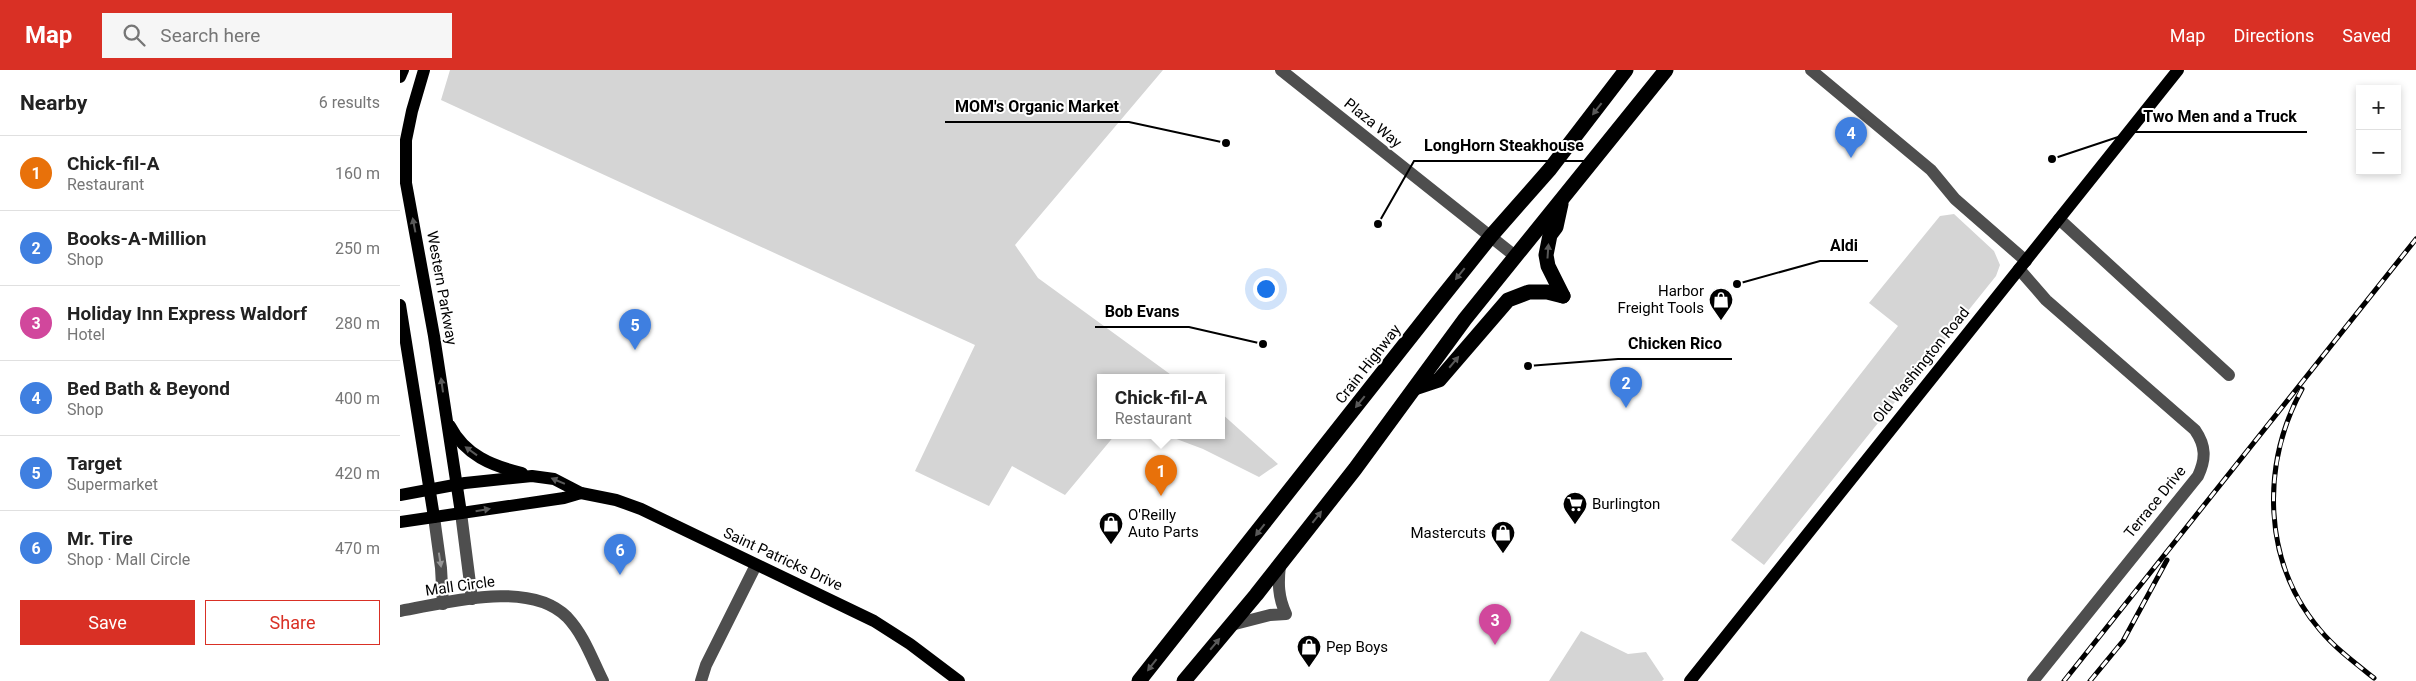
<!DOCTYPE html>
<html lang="en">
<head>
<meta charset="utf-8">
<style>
	body { margin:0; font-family:Roboto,sans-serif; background:#f6f6f6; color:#222 }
	.controls { position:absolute; right:15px; top:15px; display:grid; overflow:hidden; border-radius:0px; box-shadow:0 2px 8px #0003 }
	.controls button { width:45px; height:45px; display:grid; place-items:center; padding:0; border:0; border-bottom:1px solid #e0e0e0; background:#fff; color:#222; font:25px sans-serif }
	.you { position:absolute; left:865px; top:218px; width:18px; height:18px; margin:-12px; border:4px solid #fff; border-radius:50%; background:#1a73e8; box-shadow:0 0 0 8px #1a73e833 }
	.badge { display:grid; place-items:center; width:32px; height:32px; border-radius:50%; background:#d93025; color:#fff; font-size:16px; font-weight:700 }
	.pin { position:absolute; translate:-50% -41px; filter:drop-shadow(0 1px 2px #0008) }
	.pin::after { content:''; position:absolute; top:26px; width:18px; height:15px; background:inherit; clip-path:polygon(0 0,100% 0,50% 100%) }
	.popup { position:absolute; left:697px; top:304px; width:128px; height:65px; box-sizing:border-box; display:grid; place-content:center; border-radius:0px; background:#fff; filter:drop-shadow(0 1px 4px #0005); font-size:16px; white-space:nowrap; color:#767676 }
	.popup b { font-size:19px; color:#222 }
	.popup::after { content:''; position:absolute; left:50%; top:100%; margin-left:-10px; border:10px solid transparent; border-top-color:#fff }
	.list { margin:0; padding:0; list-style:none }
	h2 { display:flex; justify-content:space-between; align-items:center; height:65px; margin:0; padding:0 20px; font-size:21px }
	h2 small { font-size:16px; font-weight:400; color:#767676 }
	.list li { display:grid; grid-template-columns:32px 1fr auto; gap:15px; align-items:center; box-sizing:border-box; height:75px; padding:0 20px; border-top:1px solid #e0e0e0 }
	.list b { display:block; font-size:19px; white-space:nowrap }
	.list p { margin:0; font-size:16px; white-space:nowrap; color:#767676 }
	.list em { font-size:16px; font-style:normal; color:#767676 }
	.actions { display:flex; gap:10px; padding:15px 20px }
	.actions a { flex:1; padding:11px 0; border:1px solid #d93025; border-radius:0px; text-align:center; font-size:18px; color:#d93025 }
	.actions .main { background:#d93025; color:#fff }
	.icon { flex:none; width:28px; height:28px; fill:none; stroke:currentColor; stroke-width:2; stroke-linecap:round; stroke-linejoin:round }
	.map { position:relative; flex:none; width:2016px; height:611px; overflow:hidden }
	header { display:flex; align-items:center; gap:30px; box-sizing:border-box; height:70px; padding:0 25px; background:#d93025; color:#fff }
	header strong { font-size:24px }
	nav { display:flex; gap:28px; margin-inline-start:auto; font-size:18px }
	.search { width:350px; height:45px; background:#f6f6f6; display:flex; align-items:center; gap:12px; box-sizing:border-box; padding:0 18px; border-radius:0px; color:#767676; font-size:19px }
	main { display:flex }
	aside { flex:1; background:#fff }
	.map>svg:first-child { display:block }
	.green { fill:#d5d5d5 }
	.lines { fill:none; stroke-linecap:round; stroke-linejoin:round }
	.minor { stroke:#4e4e4e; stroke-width:12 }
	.major { stroke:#000; stroke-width:12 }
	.highway { stroke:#000; stroke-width:15 }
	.rail-casing { stroke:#000; stroke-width:5 }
	.rail { stroke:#fff; stroke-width:3; stroke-dasharray:9; stroke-linecap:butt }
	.oneway { fill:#595959 }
	.oneway2 { fill:#959595 }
	.labels { text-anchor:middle; stroke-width:4; stroke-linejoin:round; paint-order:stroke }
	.street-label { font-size:15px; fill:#000; stroke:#fff }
	.poi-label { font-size:15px; fill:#000; stroke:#fff; text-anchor:start }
	.leader { fill:none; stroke:#000; stroke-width:2 }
	.callout-dot { fill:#000; stroke:#fff; stroke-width:2 }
	.callout-label { font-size:16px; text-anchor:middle; font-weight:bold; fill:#000; stroke:#fff; stroke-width:4; stroke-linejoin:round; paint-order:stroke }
</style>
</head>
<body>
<header>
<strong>Map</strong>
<div class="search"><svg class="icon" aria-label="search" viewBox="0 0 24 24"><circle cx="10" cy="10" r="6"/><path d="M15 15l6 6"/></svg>Search here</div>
<nav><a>Map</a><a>Directions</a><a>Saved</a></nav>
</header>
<main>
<aside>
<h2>Nearby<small>6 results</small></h2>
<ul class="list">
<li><span class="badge" style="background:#e8710a">1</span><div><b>Chick-fil-A</b><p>Restaurant</p></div><em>160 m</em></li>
<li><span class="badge" style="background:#3f7fe0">2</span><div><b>Books-A-Million</b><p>Shop</p></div><em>250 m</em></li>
<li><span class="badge" style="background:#d1479c">3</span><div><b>Holiday Inn Express Waldorf</b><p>Hotel</p></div><em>280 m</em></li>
<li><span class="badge" style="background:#3f7fe0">4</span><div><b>Bed Bath &amp; Beyond</b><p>Shop</p></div><em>400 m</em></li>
<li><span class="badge" style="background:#3f7fe0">5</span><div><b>Target</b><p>Supermarket</p></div><em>420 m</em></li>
<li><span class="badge" style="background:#3f7fe0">6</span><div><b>Mr. Tire</b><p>Shop · Mall Circle</p></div><em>470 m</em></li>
</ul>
<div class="actions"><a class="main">Save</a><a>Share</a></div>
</aside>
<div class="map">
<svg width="2016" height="611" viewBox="0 0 2016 611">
	<rect width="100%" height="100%" fill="#fff"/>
	<g class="green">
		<polygon points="50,0 763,0 615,175 638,208 774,307 701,307 701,365 715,365 665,425 612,396 589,436 515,401 575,275 41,30"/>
		<polygon points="1554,144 1594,181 1600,195 1596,206 1364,495 1331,470 1498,256 1469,233 1540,146"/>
		<polygon points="821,343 878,394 859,407 803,379 766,365 821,365"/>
		<polygon points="1181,561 1228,584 1246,582 1264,609 1262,611 1149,611"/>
	</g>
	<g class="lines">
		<g class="minor">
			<polyline points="881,0 1115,186"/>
			<polyline points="1411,0 1531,100 1555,129 1626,191"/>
			<polyline points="1659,149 1829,305"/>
			<path d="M1619 199 1646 230 1795 360C1806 376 1806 389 1798 406L1633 611"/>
			<polyline points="61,443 72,529"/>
			<polyline points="34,447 41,498 43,534"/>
			<path d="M0 541C47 533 129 509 167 547 184 565 192 589 203 611"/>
			<path d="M831 555 870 545 886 544C878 527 878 513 880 495"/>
			<polyline points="301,611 306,595 356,495"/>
		</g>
		<g class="major">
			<polyline points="24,0 12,41 6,70 6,113 34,266 61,443"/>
			<polyline points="0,7 3,0"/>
			<polyline points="0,235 34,447"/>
			<path d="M50 356C65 385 92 396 122 403"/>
			<polyline points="0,425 65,413 132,406 154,409 181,423 216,430 241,439 474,551 510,574 559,611"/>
			<polyline points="0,452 164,428 181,423"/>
			<polyline points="1290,611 1778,0"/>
		</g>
		<g class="highway">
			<polyline points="1161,134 1156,157 1150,165 1146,185 1148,196 1163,226"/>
			<polyline points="1015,318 1039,310 1108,230 1129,222 1147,222 1163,226"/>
			<polyline points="739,611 1039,231 1091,166 1150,99 1226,0"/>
			<polyline points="784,611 856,525 955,399 1065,249 1266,0"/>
		</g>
		<defs>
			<g id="rail">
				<path d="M1902 319C1861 395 1862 492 1920 560 1935 578 1955 593 1974 608"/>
				<polyline points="1664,611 2016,169"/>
				<polyline points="1690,611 1723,571 1767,490"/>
			</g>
		</defs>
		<use href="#rail" class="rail-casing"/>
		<use href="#rail" class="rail"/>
	</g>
	<defs><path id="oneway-solid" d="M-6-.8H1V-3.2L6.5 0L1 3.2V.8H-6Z" transform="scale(1.25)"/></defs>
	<g class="oneway">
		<use href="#oneway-solid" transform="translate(1197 39) rotate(128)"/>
		<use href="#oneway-solid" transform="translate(14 155) rotate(-101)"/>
		<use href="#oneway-solid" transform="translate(1148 181) rotate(-86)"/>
		<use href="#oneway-solid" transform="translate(1060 204) rotate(129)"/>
		<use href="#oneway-solid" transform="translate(1054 292) rotate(-50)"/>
		<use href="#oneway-solid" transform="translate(42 315) rotate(-98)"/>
		<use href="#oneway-solid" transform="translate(960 332) rotate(129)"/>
		<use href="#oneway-solid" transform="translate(71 381) rotate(-144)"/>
		<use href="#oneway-solid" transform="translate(158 411) rotate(-157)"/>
		<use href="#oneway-solid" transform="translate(83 440) rotate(-10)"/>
		<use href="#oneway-solid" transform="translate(917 447) rotate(-52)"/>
		<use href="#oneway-solid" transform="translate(860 460) rotate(128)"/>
		<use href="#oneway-solid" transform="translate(815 574) rotate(-50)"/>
		<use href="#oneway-solid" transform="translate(752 595) rotate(128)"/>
	</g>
	<use class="oneway2" href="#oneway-solid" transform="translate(40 490) rotate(81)"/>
	<defs>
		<symbol id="shop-pin" viewBox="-11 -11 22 30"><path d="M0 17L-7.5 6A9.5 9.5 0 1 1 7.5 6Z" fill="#000" stroke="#fff"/><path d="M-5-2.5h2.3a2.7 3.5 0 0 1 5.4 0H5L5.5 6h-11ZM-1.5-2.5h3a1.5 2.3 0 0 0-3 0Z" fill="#fff"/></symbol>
		<symbol id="supermarket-pin" viewBox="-11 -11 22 30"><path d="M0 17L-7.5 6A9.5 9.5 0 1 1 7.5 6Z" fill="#000" stroke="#fff"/><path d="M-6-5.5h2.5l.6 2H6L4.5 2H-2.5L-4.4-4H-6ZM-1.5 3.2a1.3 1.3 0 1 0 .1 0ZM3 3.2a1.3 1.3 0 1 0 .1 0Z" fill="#fff"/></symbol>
	</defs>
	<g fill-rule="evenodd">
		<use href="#shop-pin" x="1307" y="216" width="28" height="38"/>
		<use href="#supermarket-pin" x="1161" y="420" width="28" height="38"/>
		<use href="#shop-pin" x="697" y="440" width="28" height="38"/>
		<use href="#shop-pin" x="1089" y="449" width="28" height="38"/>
		<use href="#shop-pin" x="895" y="563" width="28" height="38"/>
	</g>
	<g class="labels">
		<g class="street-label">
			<text transform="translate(973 53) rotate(39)" y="5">Plaza Way</text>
			<text transform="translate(42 218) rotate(80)" y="5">Western Parkway</text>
			<text transform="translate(968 294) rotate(-52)" y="5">Crain Highway</text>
			<text transform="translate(1521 295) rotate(-51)" y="5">Old Washington Road</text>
			<text transform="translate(1755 432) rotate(-51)" y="5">Terrace Drive</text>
			<text transform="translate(383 489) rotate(25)" y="5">Saint Patricks Drive</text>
			<text transform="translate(60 516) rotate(-8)" y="5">Mall Circle</text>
		</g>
		<g class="poi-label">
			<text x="1304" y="226" text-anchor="end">Harbor<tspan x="1304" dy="17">Freight Tools</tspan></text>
			<text x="1192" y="439">Burlington</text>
			<text x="728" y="450">O'Reilly<tspan x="728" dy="17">Auto Parts</tspan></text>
			<text x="1086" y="468" text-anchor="end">Mastercuts</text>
			<text x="926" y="582">Pep Boys</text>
		</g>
	</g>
	<path class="leader" d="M826 73L729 52H545M1652 89L1733 62H1907M978 154L1014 91H1194M1337 214L1420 191H1468M863 274L789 257H695M1128 296L1218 289H1332"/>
	<g class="callout-dot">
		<circle cx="826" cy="73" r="5"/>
		<circle cx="1652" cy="89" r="5"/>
		<circle cx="978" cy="154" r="5"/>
		<circle cx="1337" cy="214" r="5"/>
		<circle cx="863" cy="274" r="5"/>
		<circle cx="1128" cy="296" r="5"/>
	</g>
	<g class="callout-label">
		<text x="637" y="42">MOM's Organic Market</text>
		<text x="1820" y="52">Two Men and a Truck</text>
		<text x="1104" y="81">LongHorn Steakhouse</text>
		<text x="1444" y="181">Aldi</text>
		<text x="742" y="247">Bob Evans</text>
		<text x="1275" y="279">Chicken Rico</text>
	</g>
</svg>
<div class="controls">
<button>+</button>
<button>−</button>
</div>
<div class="you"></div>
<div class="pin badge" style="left:761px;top:426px;background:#e8710a">1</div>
<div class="popup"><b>Chick-fil-A</b>Restaurant</div>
<div class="pin badge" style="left:1226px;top:338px;background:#3f7fe0">2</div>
<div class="pin badge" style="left:1095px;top:575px;background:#d1479c">3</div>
<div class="pin badge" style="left:1451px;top:88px;background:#3f7fe0">4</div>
<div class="pin badge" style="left:235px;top:280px;background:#3f7fe0">5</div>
<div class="pin badge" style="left:220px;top:505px;background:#3f7fe0">6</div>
</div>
</main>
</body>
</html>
